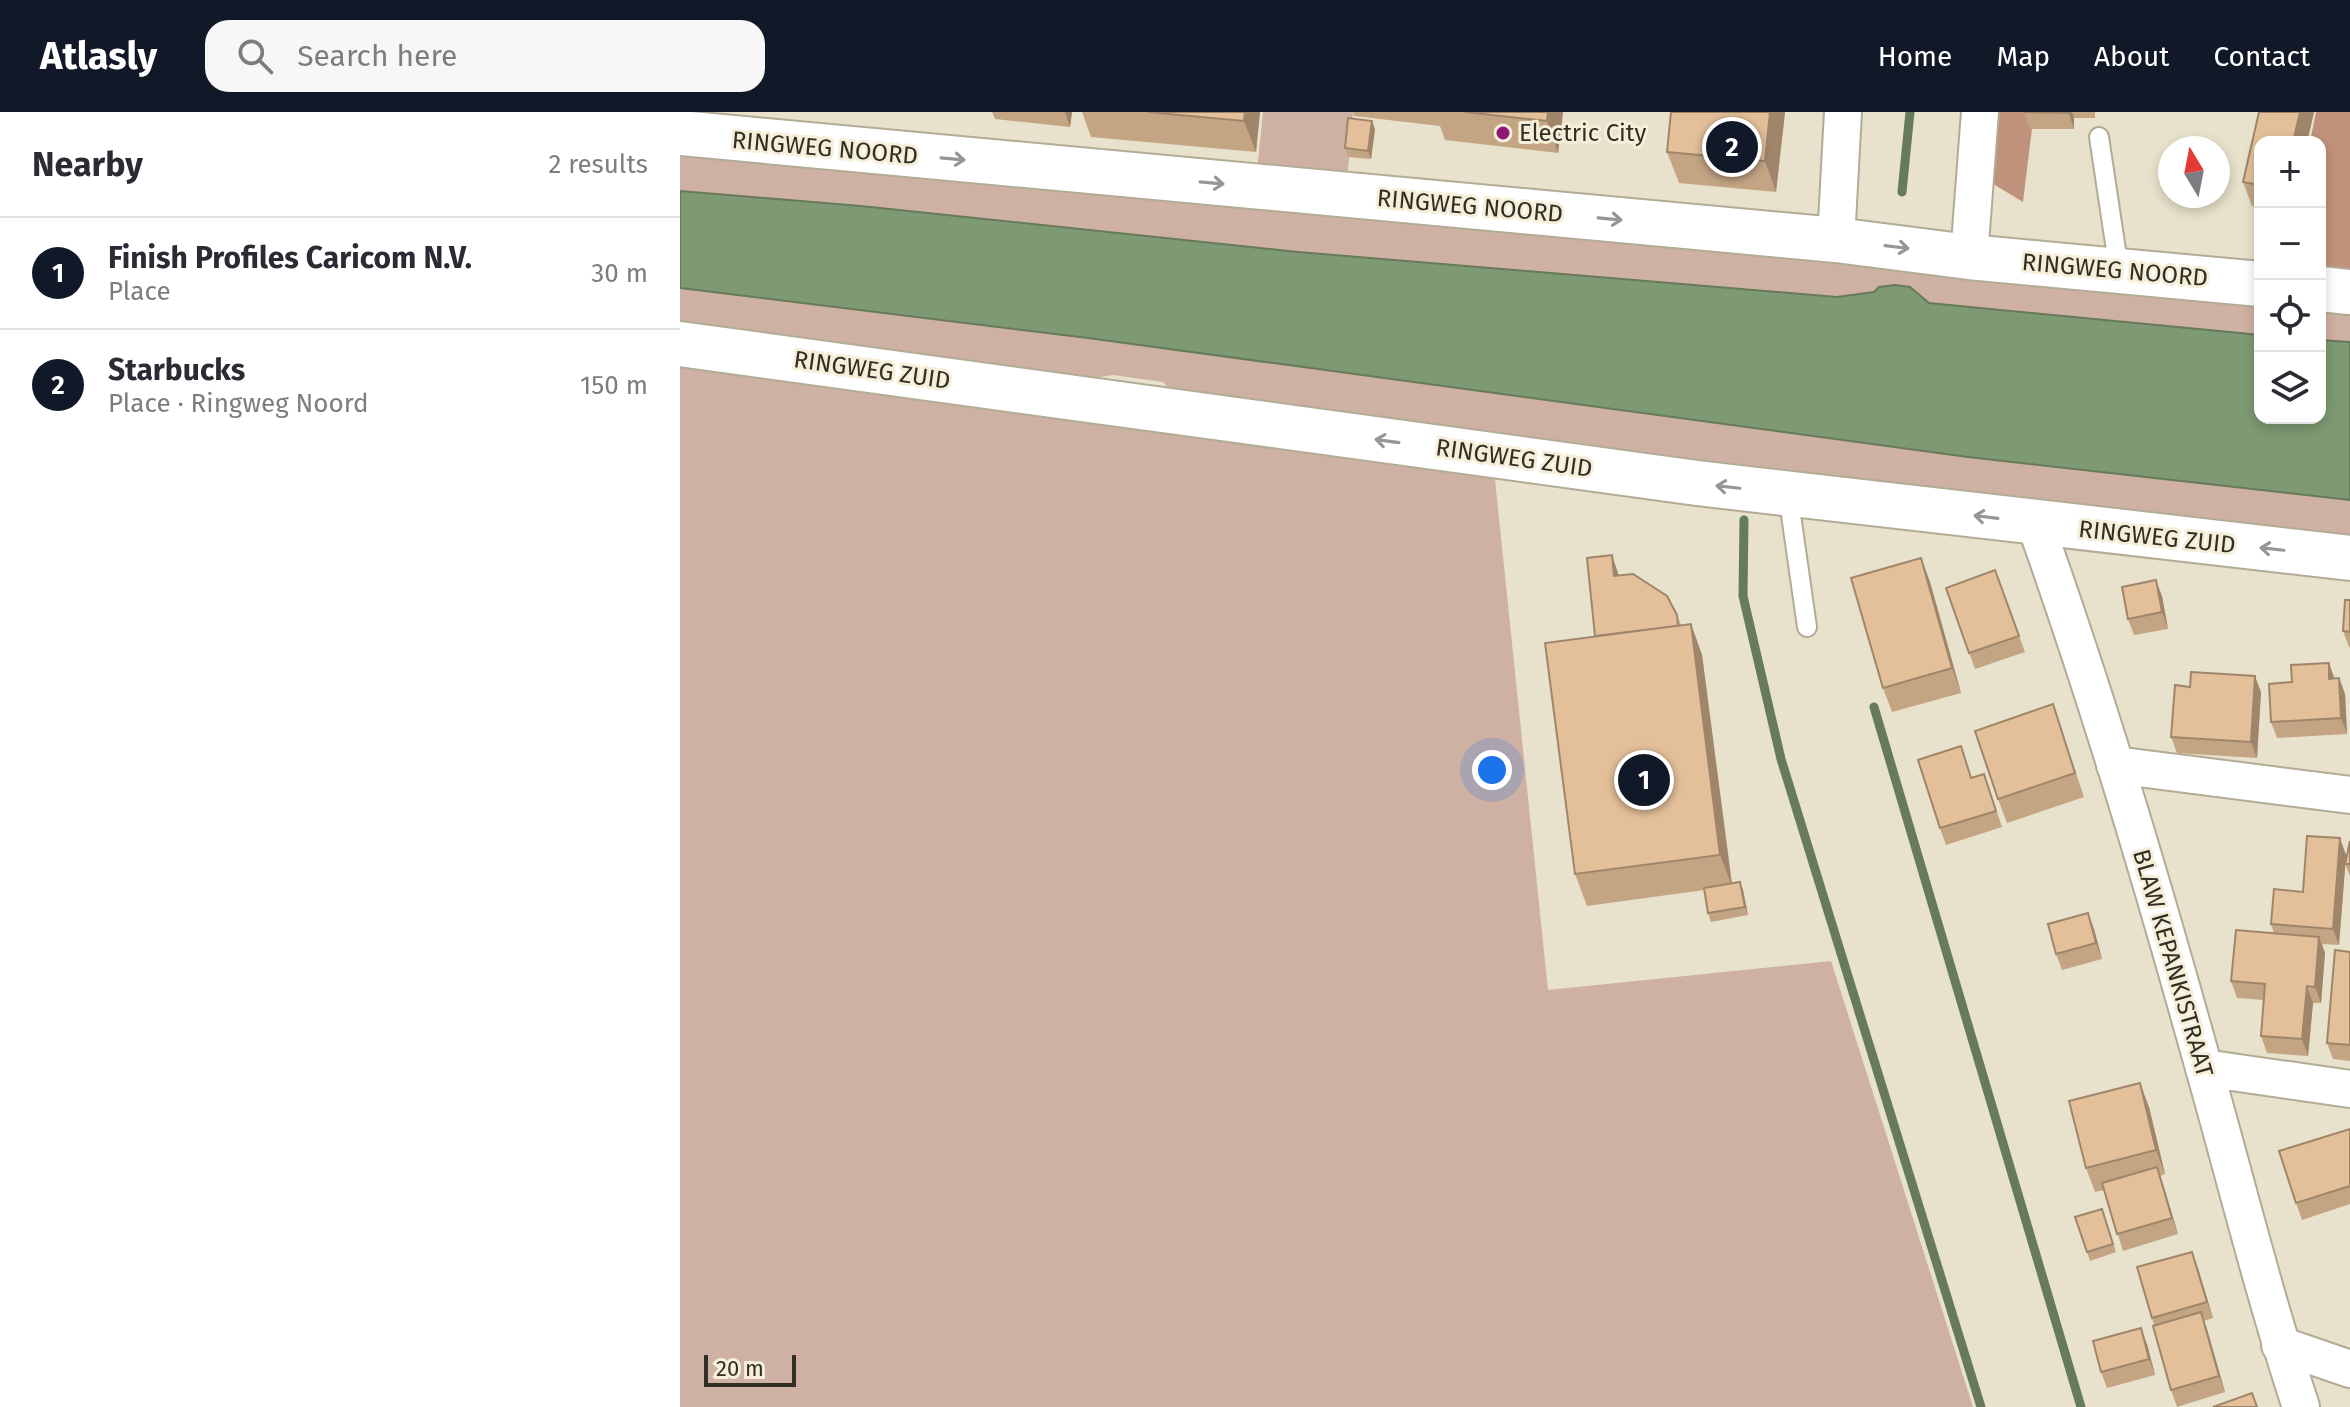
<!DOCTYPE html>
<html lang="en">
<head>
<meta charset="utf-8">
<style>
	body { margin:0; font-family:"Fira Sans",sans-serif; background:#f7f7f7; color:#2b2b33 }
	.controls { position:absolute; right:24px; top:24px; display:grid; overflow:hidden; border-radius:16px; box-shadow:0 4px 12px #0003 }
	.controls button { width:72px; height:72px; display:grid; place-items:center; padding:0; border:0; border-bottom:2px solid #e1e1e2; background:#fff; color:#2b2b33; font:40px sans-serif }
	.compass { position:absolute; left:1478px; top:24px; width:72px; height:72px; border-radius:50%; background:#fff; box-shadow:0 4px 12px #0003; rotate:350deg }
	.scale { position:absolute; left:24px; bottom:20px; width:92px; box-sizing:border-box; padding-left:8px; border:4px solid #312e26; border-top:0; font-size:22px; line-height:28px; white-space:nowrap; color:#312e26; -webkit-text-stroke:6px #f5eed8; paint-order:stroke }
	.you { position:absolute; left:812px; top:658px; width:28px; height:28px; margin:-20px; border:6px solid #fff; border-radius:50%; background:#1a73e8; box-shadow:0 0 0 12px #1a73e833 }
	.badge { display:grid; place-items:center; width:52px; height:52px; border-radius:50%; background:#111827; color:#fff; font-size:26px; font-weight:700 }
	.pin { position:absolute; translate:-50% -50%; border:4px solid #fff; box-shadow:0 2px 8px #0006 }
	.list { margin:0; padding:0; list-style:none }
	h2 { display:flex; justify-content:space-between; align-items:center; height:104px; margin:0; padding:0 32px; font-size:34px }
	h2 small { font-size:26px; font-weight:400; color:#7c7c81 }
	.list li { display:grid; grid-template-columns:52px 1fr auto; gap:24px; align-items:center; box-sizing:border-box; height:112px; padding:0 32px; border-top:2px solid #e1e1e2 }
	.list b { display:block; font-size:30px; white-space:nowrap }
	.list p { margin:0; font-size:26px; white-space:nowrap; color:#7c7c81 }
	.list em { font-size:26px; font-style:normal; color:#7c7c81 }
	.icon { flex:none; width:44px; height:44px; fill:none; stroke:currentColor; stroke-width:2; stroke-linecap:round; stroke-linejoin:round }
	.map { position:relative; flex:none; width:1670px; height:1295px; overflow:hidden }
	header { display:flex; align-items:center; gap:48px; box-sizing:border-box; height:112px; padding:0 40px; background:#111827; color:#fff }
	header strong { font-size:38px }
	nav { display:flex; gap:44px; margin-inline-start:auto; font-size:28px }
	.search { width:560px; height:72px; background:#f7f7f7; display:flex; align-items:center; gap:20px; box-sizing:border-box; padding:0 28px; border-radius:24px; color:#7c7c81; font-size:30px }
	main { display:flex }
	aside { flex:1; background:#fff }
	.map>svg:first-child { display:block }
	.green { fill:#cfb1a3 }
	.forest { fill:#c0927b }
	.water { fill:#7e9a72; stroke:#677a5b; stroke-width:2 }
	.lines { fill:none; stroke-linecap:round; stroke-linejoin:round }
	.stream { stroke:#677a5b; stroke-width:9 }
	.service-casing { stroke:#b2ab96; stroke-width:22 }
	.minor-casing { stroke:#b2ab96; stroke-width:40 }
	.tertiary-casing { stroke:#b2ab96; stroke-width:48 }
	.service { stroke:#fff; stroke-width:18 }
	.minor { stroke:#fff; stroke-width:36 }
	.tertiary { stroke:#fff; stroke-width:44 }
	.wall { fill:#c3a584 }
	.shaded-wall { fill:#9f866b }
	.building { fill:#e3c099; stroke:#9f866b; stroke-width:2 }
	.oneway { stroke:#989692 }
	.poi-dot { fill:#901775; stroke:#f5eed8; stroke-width:3 }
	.labels { text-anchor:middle; stroke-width:6; stroke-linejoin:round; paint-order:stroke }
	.poi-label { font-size:24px; fill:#312e26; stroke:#f5eed8; text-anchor:start }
	.street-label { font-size:24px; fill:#312e26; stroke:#f5eed8 }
</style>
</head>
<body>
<header>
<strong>Atlasly</strong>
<div class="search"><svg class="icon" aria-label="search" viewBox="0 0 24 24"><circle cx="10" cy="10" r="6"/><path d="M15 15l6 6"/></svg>Search here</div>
<nav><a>Home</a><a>Map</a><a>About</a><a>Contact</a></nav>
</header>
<main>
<aside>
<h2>Nearby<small>2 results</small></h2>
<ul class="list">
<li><span class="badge">1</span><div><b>Finish Profiles Caricom N.V.</b><p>Place</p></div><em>30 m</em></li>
<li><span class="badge">2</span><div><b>Starbucks</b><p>Place · Ringweg Noord</p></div><em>150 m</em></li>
</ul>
</aside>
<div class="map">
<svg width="1670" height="1295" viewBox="0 0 1670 1295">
	<rect width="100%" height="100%" fill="#e8e1cb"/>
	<g class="green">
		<polygon points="583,0 673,0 667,68 577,59"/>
		<polygon points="0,39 1580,187 1580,223 1249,191 1230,175 1215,173 1199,175 1194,180 1157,185 618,140 181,94 0,79"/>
		<polygon points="0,176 408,226 1288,345 1670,388 1670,437 494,283 483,270 433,263 387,270 0,213"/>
		<polygon points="1640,193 1670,196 1670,230 1640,228"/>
		<polygon points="0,251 814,358 868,878 1151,849 1293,1295 0,1295"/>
	</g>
	<g class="forest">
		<polygon points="1316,0 1354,0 1343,90 1310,70"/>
		<polygon points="1636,0 1670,0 1670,160 1640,157 1640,30 1630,30"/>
	</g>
	<polygon class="water" points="0,79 181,94 618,140 1157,185 1194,180 1199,175 1215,173 1230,175 1249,191 1580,223 1580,306 1640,306 1640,228 1670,230 1670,388 1288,345 408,226 0,176"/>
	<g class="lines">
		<g class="stream">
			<polyline points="1222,80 1230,0"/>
			<polyline points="1064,408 1063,484 1101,647 1301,1295"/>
			<polyline points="1194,595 1401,1295"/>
		</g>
		<defs>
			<g id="service">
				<polyline points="1419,25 1439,158"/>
				<polyline points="1108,382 1127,515"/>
			</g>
			<g id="minor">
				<polyline points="1156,128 1163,0"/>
				<polyline points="1289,145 1300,0"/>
				<path d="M1355 411C1419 590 1473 773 1524 956 1556 1069 1584 1183 1621 1295"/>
				<polyline points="1435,653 1670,683"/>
				<polyline points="1524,956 1670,977"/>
				<polyline points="1600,1233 1670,1257"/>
			</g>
			<g id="tertiary">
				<polyline points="0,21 1156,128 1289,145 1580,172"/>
				<polyline points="1640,177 1670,180"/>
				<polyline points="0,232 1017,371 1670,446"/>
			</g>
		</defs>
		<use href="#service" class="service-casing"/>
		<use href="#minor" class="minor-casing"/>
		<use href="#tertiary" class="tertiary-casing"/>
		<use href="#service" class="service"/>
		<use href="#minor" class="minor"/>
		<use href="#tertiary" class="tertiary"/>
	</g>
	<g class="wall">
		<polygon points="312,0 392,0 390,15 315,7"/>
		<polygon points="402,0 580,0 576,40 411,25"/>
		<polygon points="673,0 883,0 878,41 765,28 760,14 674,4"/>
		<polygon points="991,0 1105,0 1096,80 999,71 987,40"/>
		<polygon points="1344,0 1415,0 1415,6 1394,6 1394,17 1350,17"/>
		<polygon points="1579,0 1634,0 1627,30 1580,30 1580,96 1572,94 1563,70"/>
		<polygon points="695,17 691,47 668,45 665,36"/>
		<polygon points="1241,446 1250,470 1281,581 1212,600 1203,576"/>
		<polygon points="1315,458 1345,540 1295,557 1266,476"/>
		<polygon points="939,464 997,503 1001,513 1011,512 1022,543 1052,771 1063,778 1068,803 1031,810 1028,801 1024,778 907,794 895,762 915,524"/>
		<polygon points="1482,484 1488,517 1454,523 1448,507"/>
		<polygon points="1670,488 1670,536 1669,535 1663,519"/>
		<polygon points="1654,566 1659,566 1665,582 1667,622 1597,626 1591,610"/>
		<polygon points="1510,575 1581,580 1577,646 1497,641 1491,625"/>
		<polygon points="1373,592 1404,685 1327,711 1318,687"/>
		<polygon points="1304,662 1322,715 1266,733 1260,716 1292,666"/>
		<polygon points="1670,729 1670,764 1665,752"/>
		<polygon points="1666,743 1659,833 1642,832 1645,841 1641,891 1633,891 1628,944 1587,941 1581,924 1584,888 1557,886 1551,869 1594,821 1591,812 1623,780"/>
		<polygon points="1414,817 1422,847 1382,858 1376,842"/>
		<polygon points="1670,840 1670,949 1653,947 1647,931"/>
		<polygon points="1469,995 1485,1062 1480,1064 1498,1122 1443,1139 1424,1078 1415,1080 1406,1056"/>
		<polygon points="1670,1017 1670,1092 1622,1108 1616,1091"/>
		<polygon points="1422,1097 1436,1140 1410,1149 1395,1105"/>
		<polygon points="1512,1140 1533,1206 1524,1209 1545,1280 1497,1295 1491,1278 1472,1206"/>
		<polygon points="1467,1232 1475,1263 1427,1276 1421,1260"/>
	</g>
	<g class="shaded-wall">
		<polygon points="385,0 392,0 390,15"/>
		<polygon points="565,0 580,0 576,40 564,9"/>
		<polygon points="868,0 883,0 878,41 867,9"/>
		<polygon points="1090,0 1105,0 1096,80 1085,49"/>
		<polygon points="1388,0 1392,0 1394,6 1394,17"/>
		<polygon points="1620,0 1634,0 1627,30 1613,30"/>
		<polygon points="692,9 695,17 691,47 688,39"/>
		<polygon points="932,443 940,467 934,464"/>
		<polygon points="1241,446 1250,470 1281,581 1272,556"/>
		<polygon points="1476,468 1482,484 1488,517 1482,500"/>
		<polygon points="1011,512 1022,543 1052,774 1040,743"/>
		<polygon points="1649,551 1655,568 1649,567"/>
		<polygon points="1575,564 1581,580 1577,646 1571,630"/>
		<polygon points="1659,566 1665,582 1667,622 1661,606"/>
		<polygon points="1660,726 1666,743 1659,833 1653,817"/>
		<polygon points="1060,770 1063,778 1068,803 1065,795"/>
		<polygon points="1408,801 1414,817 1422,847 1416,831"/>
		<polygon points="1639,825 1645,841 1641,891 1635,875"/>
		<polygon points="1627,874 1633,891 1628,944 1622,927"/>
		<polygon points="1460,971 1469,995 1485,1062 1476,1038"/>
		<polygon points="1477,1055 1483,1072 1498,1122 1492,1106"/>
		<polygon points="1512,1140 1518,1156 1533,1206 1527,1190"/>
		<polygon points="1521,1200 1527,1217 1545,1280 1539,1264"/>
		<polygon points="1461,1216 1467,1232 1475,1263 1469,1247"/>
	</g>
	<g class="building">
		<polygon points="468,0 565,0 564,9"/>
		<polygon points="785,0 868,0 867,9"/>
		<polygon points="991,0 1090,0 1085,49 987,40"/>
		<polygon points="1344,0 1388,0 1388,1"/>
		<polygon points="1579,0 1620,0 1613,30 1580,30 1580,73 1563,70"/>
		<polygon points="668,6 692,9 688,39 665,36"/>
		<polygon points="932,443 934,464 953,462 987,484 997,503 998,514 915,524 907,446"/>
		<polygon points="1241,446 1272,556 1203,576 1171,466"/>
		<polygon points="1315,458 1339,524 1289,541 1266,476"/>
		<polygon points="1476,468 1482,500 1448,507 1442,475"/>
		<polygon points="1665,488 1670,488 1670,520 1663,519"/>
		<polygon points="1011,512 1040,743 895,762 865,531"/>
		<polygon points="1649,551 1649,567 1659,566 1661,606 1591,610 1589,572 1612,570 1611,553"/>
		<polygon points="1511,560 1575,564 1571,630 1491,625 1495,573 1510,575"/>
		<polygon points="1373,592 1395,661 1318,687 1295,619"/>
		<polygon points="1281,634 1291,666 1304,662 1316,699 1260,716 1238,648"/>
		<polygon points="1627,724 1660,726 1653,817 1591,812 1594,777 1623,780"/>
		<polygon points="1670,729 1670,752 1665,752"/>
		<polygon points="1060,770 1065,795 1028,801 1024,776"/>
		<polygon points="1408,801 1416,831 1376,842 1368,812"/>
		<polygon points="1556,818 1639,825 1635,875 1627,874 1622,927 1581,924 1585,872 1551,869"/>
		<polygon points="1655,838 1670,840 1670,933 1647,931"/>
		<polygon points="1460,971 1476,1038 1406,1056 1389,989"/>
		<polygon points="1670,1017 1670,1074 1616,1091 1599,1039"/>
		<polygon points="1477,1055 1492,1106 1437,1122 1422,1071"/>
		<polygon points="1422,1097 1433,1132 1407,1140 1395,1105"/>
		<polygon points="1512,1140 1527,1190 1472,1206 1457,1155"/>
		<polygon points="1521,1200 1539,1264 1491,1278 1473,1214"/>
		<polygon points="1461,1216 1469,1247 1421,1260 1413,1229"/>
		<polygon points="1572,1281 1577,1295 1533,1295"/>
	</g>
	<defs><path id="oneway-shaft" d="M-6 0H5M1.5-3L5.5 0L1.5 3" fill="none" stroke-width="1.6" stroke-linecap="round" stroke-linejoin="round" transform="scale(2)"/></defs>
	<g class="oneway">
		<use href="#oneway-shaft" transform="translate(273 47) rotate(5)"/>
		<use href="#oneway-shaft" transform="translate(532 71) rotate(5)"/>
		<use href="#oneway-shaft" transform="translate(930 107) rotate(5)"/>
		<use href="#oneway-shaft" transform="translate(1217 135) rotate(7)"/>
		<use href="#oneway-shaft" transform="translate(707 329) rotate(-172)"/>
		<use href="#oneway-shaft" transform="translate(1048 375) rotate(-174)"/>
		<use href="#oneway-shaft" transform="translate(1306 405) rotate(-173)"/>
		<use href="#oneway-shaft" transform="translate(1592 437) rotate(-174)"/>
	</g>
	<circle class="poi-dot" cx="823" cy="21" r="8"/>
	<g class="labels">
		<g class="poi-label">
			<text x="839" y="29">Electric City</text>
		</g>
		<g class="street-label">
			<text transform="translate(145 36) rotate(5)" y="8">RINGWEG NOORD</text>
			<text transform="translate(790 94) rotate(5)" y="8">RINGWEG NOORD</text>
			<text transform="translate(1435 158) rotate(5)" y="8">RINGWEG NOORD</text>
			<text transform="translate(192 258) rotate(8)" y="8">RINGWEG ZUID</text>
			<text transform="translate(834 346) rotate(8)" y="8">RINGWEG ZUID</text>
			<text transform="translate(1477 425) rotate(6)" y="8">RINGWEG ZUID</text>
			<text transform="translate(1493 851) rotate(74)" y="8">BLAW KEPANKISTRAAT</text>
		</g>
	</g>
</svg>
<div class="controls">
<button>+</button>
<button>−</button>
<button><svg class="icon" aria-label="locate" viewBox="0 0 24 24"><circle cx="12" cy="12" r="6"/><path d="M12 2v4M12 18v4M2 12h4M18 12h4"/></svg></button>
<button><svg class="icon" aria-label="layers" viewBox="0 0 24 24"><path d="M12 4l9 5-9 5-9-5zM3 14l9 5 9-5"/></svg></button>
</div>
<svg class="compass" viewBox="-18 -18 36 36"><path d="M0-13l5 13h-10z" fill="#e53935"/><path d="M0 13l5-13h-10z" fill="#7c7c81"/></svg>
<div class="scale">20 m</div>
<div class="you"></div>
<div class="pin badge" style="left:964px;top:668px">1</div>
<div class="pin badge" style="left:1052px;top:35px">2</div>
</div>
</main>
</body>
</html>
